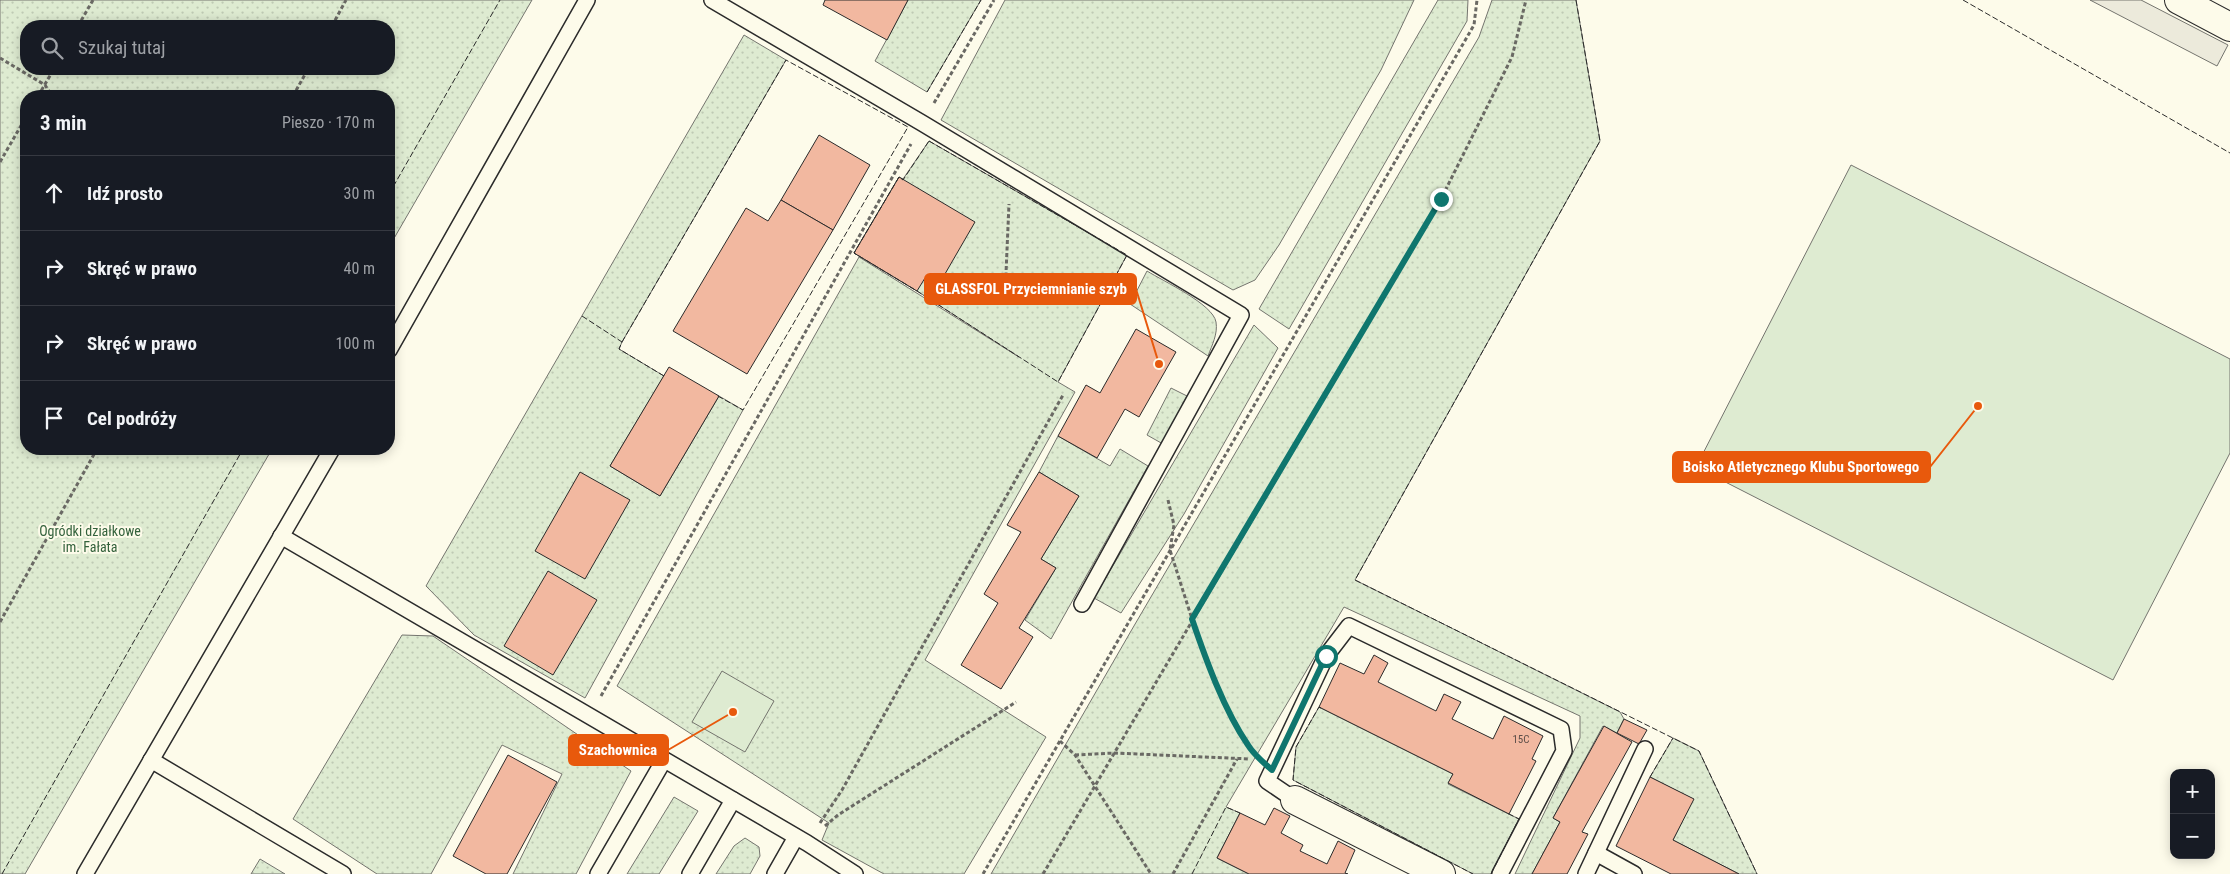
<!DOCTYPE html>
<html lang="pl">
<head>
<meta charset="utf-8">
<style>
	body { margin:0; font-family:"Roboto Condensed",sans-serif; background:#20242c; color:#f1f3f6 }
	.controls { position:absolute; right:15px; bottom:15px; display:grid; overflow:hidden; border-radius:10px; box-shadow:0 2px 12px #0003 }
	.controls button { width:45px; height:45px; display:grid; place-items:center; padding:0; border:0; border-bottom:1px solid #363941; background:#171b24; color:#f1f3f6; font:25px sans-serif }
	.stop { position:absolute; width:15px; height:15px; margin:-11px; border:4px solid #0f766e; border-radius:50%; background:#fff }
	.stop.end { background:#0f766e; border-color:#fff; box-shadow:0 1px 5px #0008 }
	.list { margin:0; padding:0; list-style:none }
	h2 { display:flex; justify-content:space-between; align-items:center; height:65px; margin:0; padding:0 20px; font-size:21px }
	h2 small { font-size:16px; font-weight:400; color:#9ea1a6 }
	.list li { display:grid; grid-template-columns:32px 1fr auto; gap:15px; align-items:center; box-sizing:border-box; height:75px; padding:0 20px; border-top:1px solid #363941 }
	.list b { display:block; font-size:19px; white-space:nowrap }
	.list em { font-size:16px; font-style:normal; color:#9ea1a6 }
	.icon { flex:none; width:28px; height:28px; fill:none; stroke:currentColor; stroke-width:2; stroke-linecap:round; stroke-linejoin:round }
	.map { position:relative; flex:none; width:2230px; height:874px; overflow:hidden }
	.search { position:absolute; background:#171b24; box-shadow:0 2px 12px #0003; left:20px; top:20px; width:375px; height:55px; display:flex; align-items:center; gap:12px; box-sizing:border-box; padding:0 18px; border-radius:20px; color:#9ea1a6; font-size:19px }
	.panel { position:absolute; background:#171b24; box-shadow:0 2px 12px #0003; left:20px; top:90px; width:375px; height:365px; border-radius:20px }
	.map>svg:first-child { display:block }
	.grass { fill:url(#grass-dots); stroke:#74746e; fill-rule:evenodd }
	.park { fill:#deebd1; stroke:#74746e }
	.parking { fill:#eceadb; stroke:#74746e }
	.building { fill:#f2b8a0; stroke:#2b2b2b }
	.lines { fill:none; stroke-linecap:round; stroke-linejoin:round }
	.lane-casing { stroke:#2b2b2b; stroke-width:18 }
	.street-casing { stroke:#2b2b2b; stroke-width:30 }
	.path { stroke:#6a6964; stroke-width:3; stroke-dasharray:4 2.5; stroke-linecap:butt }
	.lane { stroke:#fdfbea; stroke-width:15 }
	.street { stroke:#fdfbea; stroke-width:28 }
	.fence { stroke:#2b2b2b; stroke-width:1; stroke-dasharray:6 2.5; stroke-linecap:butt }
	.route { stroke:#0f766e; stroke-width:6 }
	.labels { text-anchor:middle; stroke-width:4; stroke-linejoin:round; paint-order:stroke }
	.number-label { font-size:11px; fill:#5d4e48 }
	.park-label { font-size:14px; fill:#34623c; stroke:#fdfbea }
	.leader { fill:none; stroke:#e8590c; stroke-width:2 }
	.callout-dot { fill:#e8590c; stroke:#fdfbea; stroke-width:2 }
	.callout { fill:#e8590c; stroke:#e8590c; stroke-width:2 }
	.callout-label { font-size:15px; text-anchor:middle; font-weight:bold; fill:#fff }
</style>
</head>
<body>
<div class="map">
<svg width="2230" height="874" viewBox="0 0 2230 874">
	<defs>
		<pattern id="grass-dots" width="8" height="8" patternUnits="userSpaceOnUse" patternTransform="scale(1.25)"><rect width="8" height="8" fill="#deebd1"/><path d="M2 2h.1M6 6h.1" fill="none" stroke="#bfcab4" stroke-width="1.8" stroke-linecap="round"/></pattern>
	</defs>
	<rect width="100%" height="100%" fill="#fdfbea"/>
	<g class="grass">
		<path d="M0 0H532L389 247V96H26V449H272L25 874H0ZM26 26H389V69H26Z"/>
		<polygon points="908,0 981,0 927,92 875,61"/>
		<polygon points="1005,0 1414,0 1381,70 1279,245 1255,280 1233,290 941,120"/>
		<polygon points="1438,0 1468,0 1467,21 1289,329 1259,309"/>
		<polygon points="1492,0 1576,0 1600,141 1355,580 1620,712 1624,719 1617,733 1603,726 1553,818 1560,822 1532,874 1515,874 1580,738 1580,716 1344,607 1226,807 1240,813 1217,858 1249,874 991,874 1131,631 1479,37"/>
		<polygon points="744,35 786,60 622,342 619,349 664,376 610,466 660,496 719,396 743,410 585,698 474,635 426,586"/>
		<polygon points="929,141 1127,255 1058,382 1075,392 925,660 1046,737 964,874 884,874 822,840 829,823 617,686 859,257 1019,357 917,291 854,253 899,177 903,179"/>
		<path d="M1147 271C1163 281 1213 304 1216 322 1218 334 1212 345 1208 356L1130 304Z"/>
		<polygon points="1254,325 1278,348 1184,514 1121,613 1094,598"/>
		<polygon points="1171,388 1187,396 1163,444 1147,435"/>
		<polygon points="1058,436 1110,466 1120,449 1148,466 1051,639 1025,620 1056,568 1041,559 1079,496 1039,472"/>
		<polygon points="402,635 433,636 631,771 576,874 513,874 562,774 502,745 431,874 377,874 293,819"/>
		<polygon points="1319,707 1453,774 1448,784 1519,819 1491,874 1473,874 1293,780 1296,747"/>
		<polygon points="1673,738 1699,751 1757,874 1739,874 1673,840 1693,799 1650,777"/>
		<polygon points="674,797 698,811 659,874 627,874"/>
		<polygon points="745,838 759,847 760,856 750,874 716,874 734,846"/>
		<polygon points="260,859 285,874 251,874"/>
	</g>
	<g class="park">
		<polygon points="1851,165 2230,359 2230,453 2113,680 1696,467"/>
		<polygon points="722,671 774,701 745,752 692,722"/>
	</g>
	<polygon class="parking" points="2090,0 2141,0 2228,45 2217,66"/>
	<g class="building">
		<polygon points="825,0 908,0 887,40 823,5"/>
		<polygon points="819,135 870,165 833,230 781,200"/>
		<polygon points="899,177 975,222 938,286 925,278 917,291 854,253"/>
		<polygon points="781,200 833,230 747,374 673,331 746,208 768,221"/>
		<polygon points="1136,329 1176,352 1139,417 1125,409 1097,458 1058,436 1086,385 1100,393"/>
		<polygon points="669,367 719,396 660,496 610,466"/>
		<polygon points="580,472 630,500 585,579 535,551"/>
		<polygon points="1039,472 1079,496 1041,559 1056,568 1019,628 1033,637 1001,689 961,665 998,603 984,594 1021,532 1007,525"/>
		<polygon points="548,571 597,600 553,675 504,646"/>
		<polygon points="1374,655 1388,663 1378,682 1436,711 1444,694 1461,702 1452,719 1493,739 1504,716 1543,736 1532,759 1536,761 1509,814 1448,783 1453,774 1319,707 1340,663 1364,674"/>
		<polygon points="1624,719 1647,730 1639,744 1617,733"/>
		<polygon points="1604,726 1632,742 1582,832 1588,834 1567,874 1532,874 1560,822 1553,818"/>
		<polygon points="508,755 557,782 507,874 486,874 453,856"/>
		<polygon points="1650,777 1694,799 1673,840 1739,874 1671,874 1616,846"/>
		<polygon points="1274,808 1290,816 1281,833 1303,845 1300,851 1327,864 1338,841 1355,850 1345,873 1348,874 1249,874 1217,858 1240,813 1265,825"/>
	</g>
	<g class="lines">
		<defs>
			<g id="lane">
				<polyline points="712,0 922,123 1241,315 1082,604"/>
				<polyline points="389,350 587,0"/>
				<polyline points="281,536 807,843 855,874"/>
				<polyline points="151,760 343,874"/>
				<polyline points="1295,800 1267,781 1326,656 1349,626 1561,729 1564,751 1500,874"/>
				<polyline points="1596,853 1634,874"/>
				<polyline points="85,874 332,449"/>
				<polyline points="598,874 664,760"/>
				<polyline points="690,874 733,800"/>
				<polyline points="775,874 796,837"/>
				<polyline points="1586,874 1645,749"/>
			</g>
			<g id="street">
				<polyline points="2179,0 2230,27"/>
				<polyline points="1295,800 1441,874"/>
			</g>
		</defs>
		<use href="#lane" class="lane-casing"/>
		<use href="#street" class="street-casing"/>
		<g class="path">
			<polyline points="78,26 93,0"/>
			<polyline points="332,26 346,0"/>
			<polyline points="0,58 45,85 52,96"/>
			<polyline points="38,96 54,69"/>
			<polyline points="293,96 308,69"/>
			<polyline points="934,103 994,0"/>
			<polyline points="0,162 26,117"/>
			<polyline points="1005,296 1009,204"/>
			<polyline points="1168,500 1174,525 1170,550 1192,619 1221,695 1248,746 1254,752"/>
			<polyline points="0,622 97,449"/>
			<polyline points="601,696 911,144"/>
			<polyline points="1060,741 1075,755 1151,874"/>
			<polyline points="1075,755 1114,753 1250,759"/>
			<polyline points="820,823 842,790 1063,395"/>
			<polyline points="825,826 838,815 1016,702"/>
			<polyline points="983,874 1474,25 1477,0"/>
			<polyline points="1043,874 1441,199 1512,57 1526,0"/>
			<polyline points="1173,874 1237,759"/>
		</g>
		<use href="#lane" class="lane"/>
		<use href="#street" class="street"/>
		<g class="fence">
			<polyline points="1576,0 1600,141 1355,580 1699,751 1757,874"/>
			<polyline points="1963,0 2230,153"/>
			<polyline points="927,92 981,0"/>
			<polygon points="929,141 1127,255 1058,382 917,291 854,253 899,177 903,180"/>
			<polyline points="389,194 500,0"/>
			<polyline points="582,316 622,342 619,349 664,376 665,374"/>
			<polyline points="622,342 786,60 908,127 743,410 716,395"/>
			<polyline points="1321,708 1319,707 1296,747 1293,780 1473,874"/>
			<polyline points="1650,777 1673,738"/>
			<polyline points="2,874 243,449"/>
			<polyline points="1192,874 1226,807 1240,813 1239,815"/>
			<polyline points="1491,874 1519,819 1507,813"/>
		</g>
	</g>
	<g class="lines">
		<path class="route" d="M1326 656 1272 770C1264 763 1254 755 1248 745 1224 710 1206 660 1192 619L1441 199"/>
	</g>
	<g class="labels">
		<g class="number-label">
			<text x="1521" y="743">15C</text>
		</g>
		<g class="park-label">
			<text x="90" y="536">Ogródki działkowe<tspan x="90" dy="16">im. Fałata</tspan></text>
		</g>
	</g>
	<path class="leader" d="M1159 364L1136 289M1978 406L1930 467M733 712L668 750"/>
	<g class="callout-dot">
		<circle cx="1159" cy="364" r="5"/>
		<circle cx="1978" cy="406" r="5"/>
		<circle cx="733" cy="712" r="5"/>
	</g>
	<g class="callout">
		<rect x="925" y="274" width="211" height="30" rx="5"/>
		<rect x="1673" y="452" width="257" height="30" rx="5"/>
		<rect x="569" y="735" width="99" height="30" rx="5"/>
	</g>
	<g class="callout-label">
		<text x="1031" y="294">GLASSFOL Przyciemnianie szyb</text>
		<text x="1801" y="472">Boisko Atletycznego Klubu Sportowego</text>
		<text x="618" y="755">Szachownica</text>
	</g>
</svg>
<div class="controls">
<button>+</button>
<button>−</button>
</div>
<div class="stop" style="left:1326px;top:656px"></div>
<div class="stop end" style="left:1441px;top:199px"></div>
<div class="search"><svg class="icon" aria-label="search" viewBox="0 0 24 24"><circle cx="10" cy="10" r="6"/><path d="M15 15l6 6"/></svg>Szukaj tutaj</div>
<section class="panel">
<h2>3 min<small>Pieszo · 170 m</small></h2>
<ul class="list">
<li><svg class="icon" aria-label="ahead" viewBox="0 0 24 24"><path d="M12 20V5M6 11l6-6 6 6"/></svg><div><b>Idź prosto</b></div><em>30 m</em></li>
<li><svg class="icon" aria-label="right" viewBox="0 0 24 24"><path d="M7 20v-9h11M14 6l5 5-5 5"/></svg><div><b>Skręć w prawo</b></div><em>40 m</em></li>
<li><svg class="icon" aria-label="right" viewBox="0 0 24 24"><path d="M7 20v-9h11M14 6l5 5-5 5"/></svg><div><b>Skręć w prawo</b></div><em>100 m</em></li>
<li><svg class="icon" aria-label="arrive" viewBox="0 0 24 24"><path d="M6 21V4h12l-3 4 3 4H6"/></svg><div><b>Cel podróży</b></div></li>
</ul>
</section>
</div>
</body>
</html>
